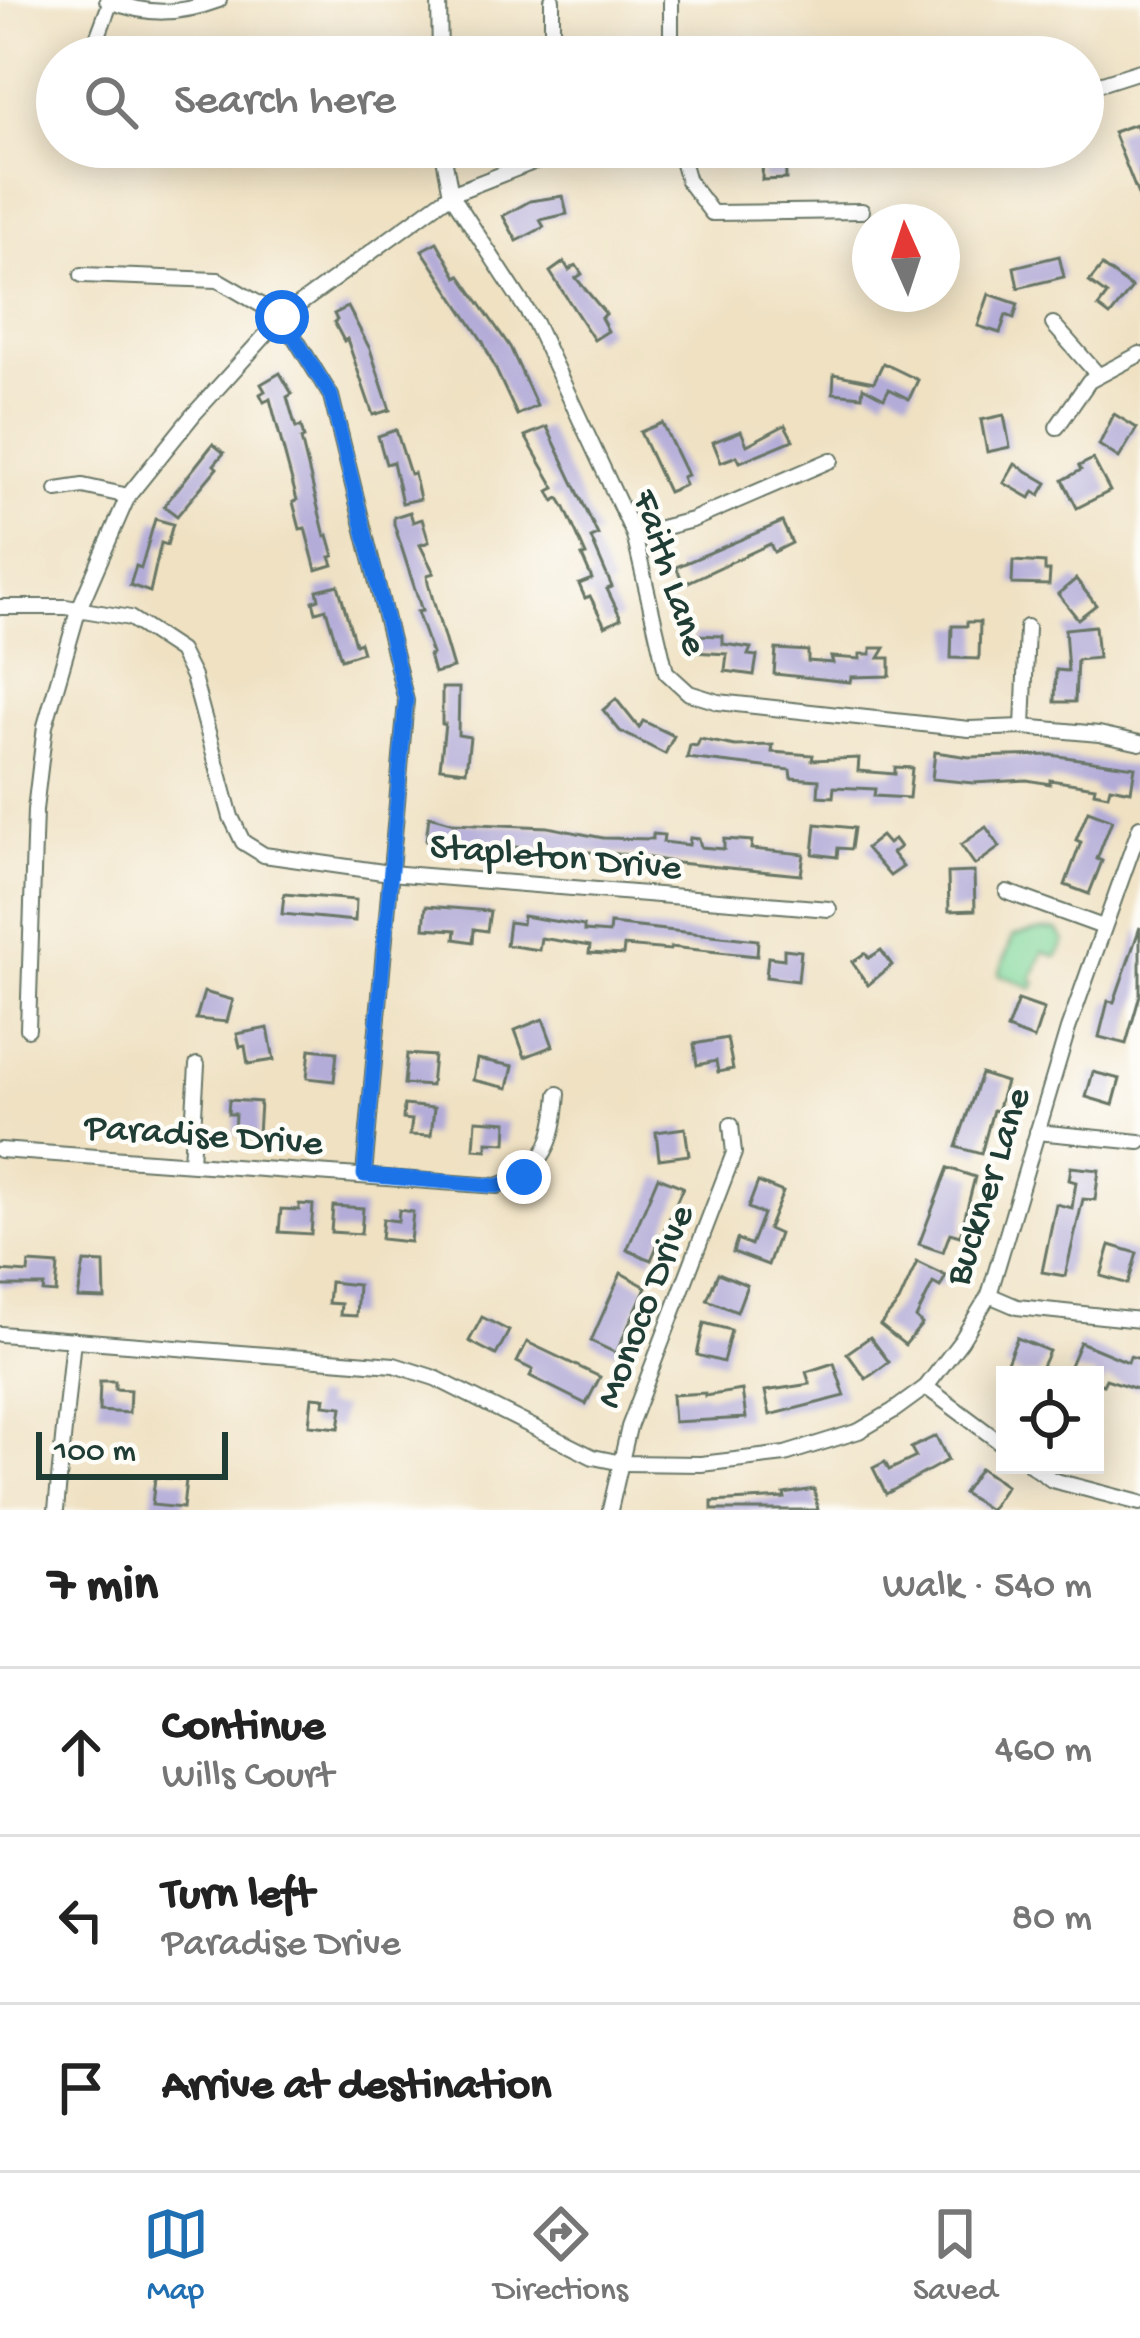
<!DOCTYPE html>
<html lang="en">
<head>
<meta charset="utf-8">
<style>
	body { margin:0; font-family:"Gochi Hand",sans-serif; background:#f6f6f6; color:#222 }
	.controls { position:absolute; right:36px; bottom:36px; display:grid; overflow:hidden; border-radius:0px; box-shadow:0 6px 30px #0003 }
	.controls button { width:108px; height:108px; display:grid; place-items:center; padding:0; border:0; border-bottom:3px solid #e0e0e0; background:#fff; color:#222; font:60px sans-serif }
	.compass { position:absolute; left:852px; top:204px; width:108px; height:108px; border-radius:50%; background:#fff; box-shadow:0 6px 30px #0003; rotate:357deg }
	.scale { position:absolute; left:36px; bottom:30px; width:192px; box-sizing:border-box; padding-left:12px; border:6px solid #1f3d34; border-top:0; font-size:33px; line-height:42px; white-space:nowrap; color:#1f3d34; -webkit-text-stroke:9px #fdfcf7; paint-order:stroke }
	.stop { position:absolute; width:36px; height:36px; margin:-27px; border:9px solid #1a73e8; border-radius:50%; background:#fff }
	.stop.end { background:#1a73e8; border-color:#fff; box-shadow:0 3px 12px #0008 }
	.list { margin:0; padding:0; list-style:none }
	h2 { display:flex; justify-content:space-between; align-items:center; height:156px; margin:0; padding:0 48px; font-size:51px }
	h2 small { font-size:39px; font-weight:400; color:#767676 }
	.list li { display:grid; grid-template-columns:78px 1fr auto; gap:36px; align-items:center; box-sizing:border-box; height:168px; padding:0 48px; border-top:3px solid #e0e0e0 }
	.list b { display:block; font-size:45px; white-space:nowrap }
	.list p { margin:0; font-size:39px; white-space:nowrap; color:#767676 }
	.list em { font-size:39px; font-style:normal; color:#767676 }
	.icon { flex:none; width:66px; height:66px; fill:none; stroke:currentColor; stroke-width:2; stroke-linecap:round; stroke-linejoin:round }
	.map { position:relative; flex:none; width:1140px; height:1510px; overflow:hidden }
	.search { position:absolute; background:#fff; box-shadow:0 6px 30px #0003; left:36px; right:36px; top:36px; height:132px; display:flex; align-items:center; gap:30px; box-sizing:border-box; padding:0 42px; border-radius:66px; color:#767676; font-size:45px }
	.sheet { height:660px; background:#fff }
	nav { display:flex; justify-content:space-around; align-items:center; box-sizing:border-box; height:168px; border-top:3px solid #e0e0e0; background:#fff; font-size:33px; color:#767676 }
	nav a { display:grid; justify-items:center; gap:6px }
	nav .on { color:#1f6fb2 }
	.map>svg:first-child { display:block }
	.green { fill:#83d89b; stroke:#518a68; stroke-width:3 }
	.building { fill:#b3acd8 }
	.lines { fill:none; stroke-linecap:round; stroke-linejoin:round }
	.minor-casing { stroke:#687666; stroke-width:18 }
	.minor { stroke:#fff; stroke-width:14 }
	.route { stroke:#1a73e8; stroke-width:15 }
	.labels { text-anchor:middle; stroke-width:9; stroke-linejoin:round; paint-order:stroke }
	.street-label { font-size:39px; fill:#1f3d34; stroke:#fdfcf7 }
</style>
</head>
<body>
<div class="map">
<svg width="1140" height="1510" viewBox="0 0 1140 1510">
	<rect width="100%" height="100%" fill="#fdfcf7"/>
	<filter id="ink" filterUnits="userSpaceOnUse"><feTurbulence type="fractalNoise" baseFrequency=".00833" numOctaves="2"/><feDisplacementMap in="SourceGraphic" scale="24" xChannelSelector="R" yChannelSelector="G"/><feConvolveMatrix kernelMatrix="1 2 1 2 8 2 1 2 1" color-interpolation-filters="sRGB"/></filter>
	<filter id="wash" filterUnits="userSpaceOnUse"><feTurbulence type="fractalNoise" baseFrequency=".004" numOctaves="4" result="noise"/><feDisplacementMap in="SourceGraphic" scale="48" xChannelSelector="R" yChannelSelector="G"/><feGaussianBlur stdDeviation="2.7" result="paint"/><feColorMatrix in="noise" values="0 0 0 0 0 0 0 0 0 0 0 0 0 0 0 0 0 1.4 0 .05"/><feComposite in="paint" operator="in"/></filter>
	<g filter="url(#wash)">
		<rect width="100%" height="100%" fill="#efe1c2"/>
		<polygon class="green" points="1042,930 1057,930 1065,941 1057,957 1043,952 1032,979 1036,982 1033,988 999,974 1013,936"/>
		<g id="blocks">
			<g class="building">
				<polygon points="1136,124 1140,135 1140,200 1113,132"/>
				<polygon points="785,147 786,179 762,180 763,148"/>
				<polygon points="563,196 567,214 540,220 544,227 517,241 503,216 530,201"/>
				<polygon points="437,242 457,277 460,275 510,347 537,406 517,415 483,342 422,250"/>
				<polygon points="1059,256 1064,277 1018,288 1014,267"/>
				<polygon points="564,262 569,270 576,265 582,274 576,278 606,314 601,318 608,331 594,340 550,272"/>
				<polygon points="1102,266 1132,288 1110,316 1098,307 1107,295 1089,282"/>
				<polygon points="989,294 1018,304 1014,318 1006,315 1000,333 978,326"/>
				<polygon points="348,307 370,349 390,410 373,415 347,339 344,341 334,322 337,320 334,314"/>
				<polygon points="883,363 918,380 909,399 889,389 884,398 863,387 862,396 833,393 834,374 874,382"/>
				<polygon points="280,373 292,394 287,397 296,428 301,426 304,438 301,439 325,536 328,535 334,556 330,557 333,565 316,570 305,528 300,529 293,502 297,500 270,399 264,402 260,394 265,391 261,384"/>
				<polygon points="1114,414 1137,428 1119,458 1099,445"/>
				<polygon points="1004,415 1010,447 987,452 981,420"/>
				<polygon points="662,423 687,475 682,477 685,485 668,492 640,432"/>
				<polygon points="785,425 793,440 740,462 737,456 721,462 713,442 741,431 747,445"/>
				<polygon points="547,427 598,535 591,538 612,587 607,589 621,618 605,626 590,596 585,598 579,584 592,579 582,556 586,555 565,508 559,498 554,501 549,491 555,488 525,436"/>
				<polygon points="396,430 410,474 414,473 420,499 402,503 393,462 386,464 378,436"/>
				<polygon points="213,444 224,453 214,465 217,468 177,516 164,506"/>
				<polygon points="1093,459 1110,491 1077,508 1063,480 1081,470 1079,466"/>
				<polygon points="1015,464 1047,483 1040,495 1034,491 1030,498 1004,483"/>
				<polygon points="410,512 413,522 422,519 429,542 420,545 434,573 427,575 428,583 453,668 434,673 429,655 432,654 417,612 422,611 394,524 394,517"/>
				<polygon points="155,519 173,524 167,545 161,543 150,592 130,585 136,566 141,568"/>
				<polygon points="782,522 792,543 774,552 770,544 684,584 676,567"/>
				<polygon points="1013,561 1045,563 1045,571 1050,571 1049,585 1012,584"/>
				<polygon points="1076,579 1096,605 1078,619 1058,594"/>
				<polygon points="338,585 355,644 360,642 363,652 341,659 326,609 316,612 313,601 319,599 317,590"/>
				<polygon points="967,622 980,622 979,659 951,658 952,626 967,626"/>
				<polygon points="1095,626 1098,658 1077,660 1075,702 1055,702 1056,670 1068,671 1065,629"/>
				<polygon points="694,635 723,636 723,644 751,648 748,655 757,656 754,675 725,671 727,654 693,652"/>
				<polygon points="871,648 885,648 879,658 890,658 890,676 851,677 850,682 774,674 776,649 808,651 808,661 833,663 831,657 860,659 860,654 871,654"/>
				<polygon points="442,688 459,688 458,735 470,737 466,771 440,768 445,724 442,724"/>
				<polygon points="616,699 639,728 643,721 674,736 665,754 620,731 603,710"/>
				<polygon points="700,739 735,746 773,745 772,752 813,755 812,760 859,758 858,771 895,774 895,767 912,768 909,798 874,796 875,789 834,787 833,797 818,796 819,780 791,778 790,770 687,758 690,745 697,746"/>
				<polygon points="935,752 969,757 1051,755 1135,767 1131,791 1110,787 1108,795 1094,792 1095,787 1050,780 1050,784 1027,780 973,783 932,779"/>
				<polygon points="1088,811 1112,820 1097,859 1102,861 1089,894 1065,885 1081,842 1076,840"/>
				<polygon points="429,816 454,823 548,827 603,838 653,839 653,834 664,835 663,842 689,845 690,838 699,839 701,847 724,849 724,839 752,841 751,849 804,854 801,875 678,863 633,855 426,841"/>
				<polygon points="816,824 854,828 851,849 838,848 837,857 813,854"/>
				<polygon points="986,827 1000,847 975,865 961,845"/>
				<polygon points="881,836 888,844 894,839 900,847 892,853 903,867 890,876 866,848"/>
				<polygon points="974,872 975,910 949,911 948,873"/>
				<polygon points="284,894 356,900 355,921 282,914"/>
				<polygon points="426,906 490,911 487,931 474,929 473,942 455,939 456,930 424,928"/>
				<polygon points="523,916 584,926 584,931 609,933 610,924 758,940 757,956 671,947 670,950 624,946 623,955 589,953 590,946 541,938 539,950 506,945 509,922 522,924"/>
				<polygon points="1140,927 1140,995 1126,1044 1099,1037 1108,1001 1114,1002"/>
				<polygon points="784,949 801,951 798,981 766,977 768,957 784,959"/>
				<polygon points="881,950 892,965 868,985 852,962 865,953 869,958"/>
				<polygon points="204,992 233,1000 227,1022 196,1019"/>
				<polygon points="1018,1000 1044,1009 1034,1039 1007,1029"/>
				<polygon points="543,1019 553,1046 525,1057 515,1030"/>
				<polygon points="268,1028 274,1060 248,1064 245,1046 240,1047 237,1034"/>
				<polygon points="727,1038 733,1069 718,1072 716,1061 697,1065 694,1044"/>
				<polygon points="310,1049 337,1052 334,1081 307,1078"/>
				<polygon points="407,1054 434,1056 431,1086 404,1084"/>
				<polygon points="477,1059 513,1066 508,1088 473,1080"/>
				<polygon points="1093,1072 1120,1079 1113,1105 1086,1097"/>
				<polygon points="981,1074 1006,1082 997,1111 993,1110 981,1154 956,1147"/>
				<polygon points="229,1100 260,1102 258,1135 234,1134 235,1114 228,1114"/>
				<polygon points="404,1105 434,1108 431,1136 410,1135 412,1120 403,1119"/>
				<polygon points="476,1120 507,1122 506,1143 487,1142 487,1150 474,1149"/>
				<polygon points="685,1128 689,1155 659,1159 656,1132"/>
				<polygon points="1071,1167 1099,1170 1095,1200 1083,1199 1065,1276 1042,1272 1056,1204 1072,1208 1076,1182 1069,1180"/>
				<polygon points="948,1168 975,1177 960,1236 950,1233 943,1252 919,1244"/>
				<polygon points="658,1177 683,1187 651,1260 627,1250"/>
				<polygon points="758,1182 783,1192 768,1229 779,1234 768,1265 733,1252 737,1239 751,1245 763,1214 748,1208"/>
				<polygon points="299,1204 313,1205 311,1234 279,1232 281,1209 299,1210"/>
				<polygon points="333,1206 363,1208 361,1234 331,1232"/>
				<polygon points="399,1210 413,1212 410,1242 381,1239 383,1219 398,1221"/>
				<polygon points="1110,1245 1137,1253 1128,1284 1101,1276"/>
				<polygon points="84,1262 104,1263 105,1299 78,1298"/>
				<polygon points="917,1262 946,1276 940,1287 933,1283 916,1318 922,1324 905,1345 880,1325 899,1302"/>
				<polygon points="29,1263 58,1265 56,1293 43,1292 44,1286 0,1286 0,1271 28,1273"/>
				<polygon points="621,1273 646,1287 616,1353 591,1341"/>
				<polygon points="718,1273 747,1285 737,1312 707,1300"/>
				<polygon points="330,1282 358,1285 356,1316 340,1315 341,1304 328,1303"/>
				<polygon points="482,1317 509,1331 496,1355 469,1341"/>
				<polygon points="704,1323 731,1330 723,1362 697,1355"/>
				<polygon points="870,1337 889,1362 866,1379 847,1353"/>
				<polygon points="1017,1338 1049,1351 1038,1375 1023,1375 1005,1367"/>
				<polygon points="527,1342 600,1377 586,1404 530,1376 533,1370 517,1362"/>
				<polygon points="1080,1342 1128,1362 1130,1356 1140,1359 1140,1390 1106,1379 1103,1385 1095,1382 1095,1375 1068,1370"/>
				<polygon points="834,1363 845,1396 770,1415 765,1391 810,1384 806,1372"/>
				<polygon points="100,1381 115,1381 115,1389 130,1390 129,1413 99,1411"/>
				<polygon points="742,1390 746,1418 674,1422 672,1395 705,1393 705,1396"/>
				<polygon points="312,1397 325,1398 324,1405 342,1407 339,1428 309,1425"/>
				<polygon points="936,1436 948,1460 886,1494 873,1468 885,1462 889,1470 916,1457 911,1448"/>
				<polygon points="980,1468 1006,1486 990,1510 963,1493"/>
				<polygon points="155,1477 186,1480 183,1508 152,1505"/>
				<polygon points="814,1489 818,1510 712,1510 712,1502 785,1498 784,1494"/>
			</g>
		</g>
	</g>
	<g filter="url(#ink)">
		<use href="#blocks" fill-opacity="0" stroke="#687666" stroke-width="3"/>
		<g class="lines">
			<defs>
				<g id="minor">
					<path d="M107 0C148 16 178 15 219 0"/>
					<polyline points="439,0 440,57"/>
					<polyline points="90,57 111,1"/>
					<polyline points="552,57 552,0"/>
					<polyline points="671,57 671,0"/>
					<polyline points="1087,88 1140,71"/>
					<polyline points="442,147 451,194 535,323 634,535 666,672 689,693 718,702 969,729 1023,727 1099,734 1140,743"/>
					<polyline points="678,147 688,181 712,213 862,211"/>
					<polyline points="82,275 218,280 282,317 331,396 406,701 364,1175"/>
					<polyline points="1053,324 1098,375"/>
					<polyline points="1057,427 1089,381 1140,354"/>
					<polyline points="57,490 83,486 128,496"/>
					<polyline points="634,535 692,520 831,460"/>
					<polyline points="0,607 66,607 130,618 180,651 193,677 231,817 243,842 264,855 390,873 829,909"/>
					<polyline points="1023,727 1027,627"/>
					<polyline points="1007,892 1103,927"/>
					<polyline points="28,1029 35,810 45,726 78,611 128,496 193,415 282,317 451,194 572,147"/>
					<polyline points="1037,1132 1140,1142"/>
					<path d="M0 1150 497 1186C546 1169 554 1142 558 1094"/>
					<polyline points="191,1162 197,1065"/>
					<polyline points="989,1295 1017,1307 1140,1320"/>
					<polyline points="0,1334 394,1365 435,1378 593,1457 622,1463 701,1464 785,1454 859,1431 893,1411 926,1387 961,1341 989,1295 1068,1029 1140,827"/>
					<polyline points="926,1387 1005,1446"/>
					<polyline points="1031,1465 1052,1480 1140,1503"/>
					<polyline points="56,1510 73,1339"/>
					<polyline points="610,1510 629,1427 734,1153 731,1125"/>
				</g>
			</defs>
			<use href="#minor" class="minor-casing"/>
			<use href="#minor" class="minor"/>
		</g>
	</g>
	<g class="lines" filter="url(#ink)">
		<polyline class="route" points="282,317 331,396 406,700 364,1175 497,1186 524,1177"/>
	</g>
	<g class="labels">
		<g class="street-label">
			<text transform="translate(674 571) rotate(72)" y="14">Faith Lane</text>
			<text transform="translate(556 853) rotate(5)" y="14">Stapleton Drive</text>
			<text transform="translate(204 1131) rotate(4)" y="14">Paradise Drive</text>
			<text transform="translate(984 1185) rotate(-72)" y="14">Buckner Lane</text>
			<text transform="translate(641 1305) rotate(-69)" y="14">Monoco Drive</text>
		</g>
	</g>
</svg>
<div class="controls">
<button><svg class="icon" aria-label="locate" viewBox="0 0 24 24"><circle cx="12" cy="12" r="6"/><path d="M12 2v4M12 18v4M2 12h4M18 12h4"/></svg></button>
</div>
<svg class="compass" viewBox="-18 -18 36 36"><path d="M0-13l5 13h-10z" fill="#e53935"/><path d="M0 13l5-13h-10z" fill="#767676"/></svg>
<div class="scale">100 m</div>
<div class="stop" style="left:282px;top:317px"></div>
<div class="stop end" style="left:524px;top:1177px"></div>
<div class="search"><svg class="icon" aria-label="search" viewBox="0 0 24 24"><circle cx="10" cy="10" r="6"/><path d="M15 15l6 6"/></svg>Search here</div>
</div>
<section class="sheet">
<h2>7 min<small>Walk · 540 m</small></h2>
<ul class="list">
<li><svg class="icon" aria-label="ahead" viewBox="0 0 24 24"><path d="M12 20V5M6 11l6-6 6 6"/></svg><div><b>Continue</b><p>Wills Court</p></div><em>460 m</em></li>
<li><svg class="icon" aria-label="left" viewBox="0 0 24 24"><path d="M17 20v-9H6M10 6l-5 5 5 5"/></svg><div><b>Turn left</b><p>Paradise Drive</p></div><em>80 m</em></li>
<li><svg class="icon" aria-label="arrive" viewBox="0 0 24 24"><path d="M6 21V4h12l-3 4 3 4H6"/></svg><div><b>Arrive at destination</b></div></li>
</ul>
</section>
<nav>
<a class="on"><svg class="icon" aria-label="map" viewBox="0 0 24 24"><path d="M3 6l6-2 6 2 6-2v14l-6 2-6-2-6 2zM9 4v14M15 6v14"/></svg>Map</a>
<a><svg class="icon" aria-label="directions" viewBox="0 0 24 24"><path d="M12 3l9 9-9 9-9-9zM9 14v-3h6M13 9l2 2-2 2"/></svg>Directions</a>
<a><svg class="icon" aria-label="saved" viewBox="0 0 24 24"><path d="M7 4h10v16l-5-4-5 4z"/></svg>Saved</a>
</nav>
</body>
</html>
